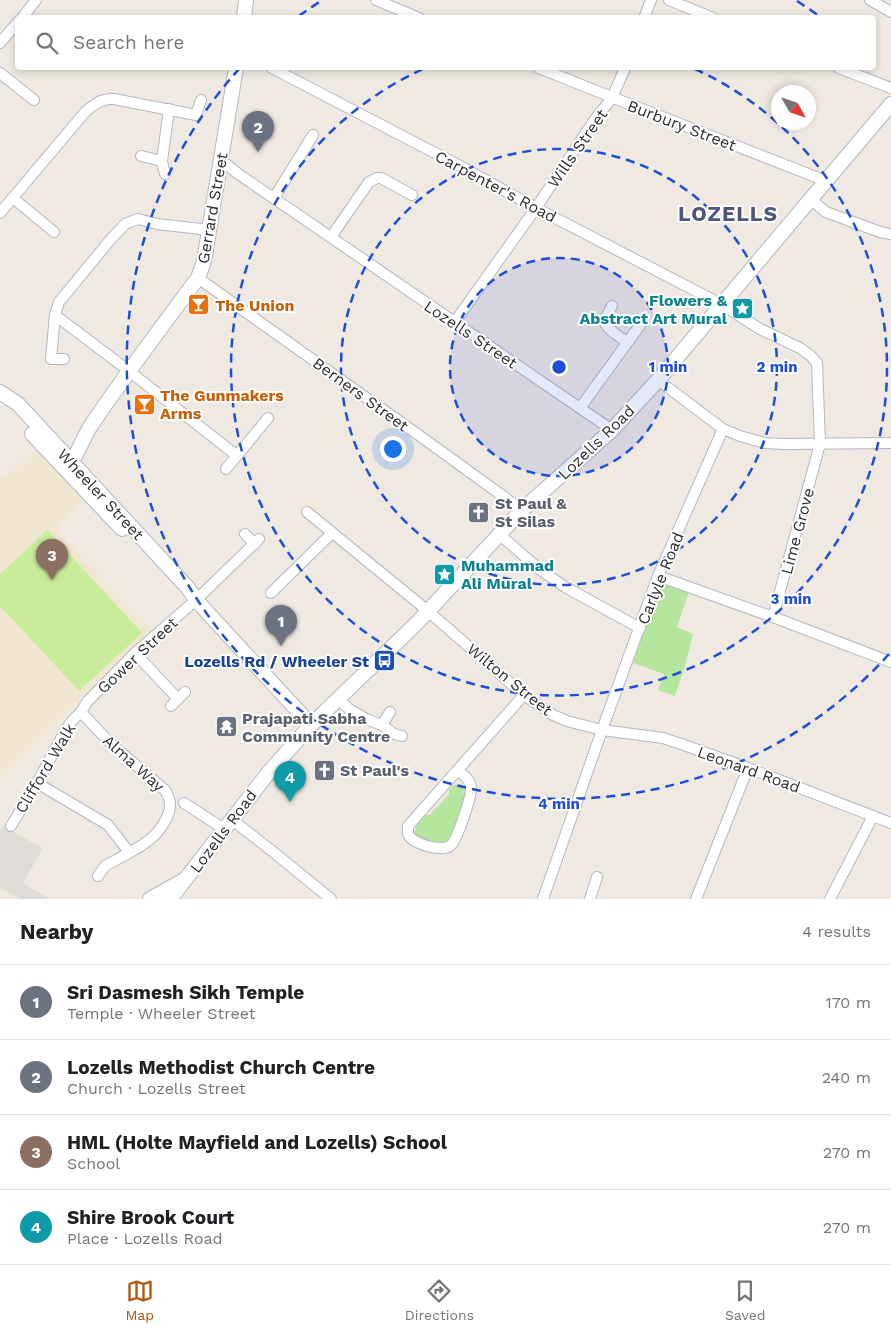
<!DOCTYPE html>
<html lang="en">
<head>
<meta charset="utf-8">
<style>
	body { margin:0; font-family:"Work Sans",sans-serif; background:#f6f6f6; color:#202124 }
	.compass { position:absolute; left:771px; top:85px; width:45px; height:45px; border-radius:50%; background:#fff; box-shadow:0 2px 8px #0003; rotate:129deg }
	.you { position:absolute; left:392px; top:448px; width:18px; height:18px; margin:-12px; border:4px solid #fff; border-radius:50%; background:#1a73e8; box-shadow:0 0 0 8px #1a73e833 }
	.badge { display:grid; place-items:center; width:32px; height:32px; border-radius:50%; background:#b45309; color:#fff; font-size:16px; font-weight:700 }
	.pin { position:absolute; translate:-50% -41px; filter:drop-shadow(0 1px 2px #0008) }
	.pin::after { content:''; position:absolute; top:26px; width:18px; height:15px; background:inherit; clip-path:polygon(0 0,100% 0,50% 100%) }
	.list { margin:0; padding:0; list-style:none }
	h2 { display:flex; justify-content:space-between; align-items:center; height:65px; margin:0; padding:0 20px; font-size:21px }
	h2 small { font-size:16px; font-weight:400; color:#757577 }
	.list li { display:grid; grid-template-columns:32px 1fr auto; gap:15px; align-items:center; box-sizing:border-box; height:75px; padding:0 20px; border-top:1px solid #e0e0e0 }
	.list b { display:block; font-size:19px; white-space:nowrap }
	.list p { margin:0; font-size:16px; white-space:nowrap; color:#757577 }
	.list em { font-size:16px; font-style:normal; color:#757577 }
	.icon { flex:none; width:28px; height:28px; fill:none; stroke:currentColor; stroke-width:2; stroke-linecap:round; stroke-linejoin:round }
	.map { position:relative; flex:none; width:891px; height:899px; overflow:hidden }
	.search { position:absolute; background:#fff; box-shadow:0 2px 8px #0003; left:15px; right:15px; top:15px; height:55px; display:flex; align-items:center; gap:12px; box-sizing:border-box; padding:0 18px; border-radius:5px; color:#757577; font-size:19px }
	.sheet { height:365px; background:#fff }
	nav { display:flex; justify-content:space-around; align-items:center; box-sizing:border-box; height:70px; border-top:1px solid #e0e0e0; background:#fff; font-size:14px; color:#757577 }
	nav a { display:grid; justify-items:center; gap:2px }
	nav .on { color:#b45309 }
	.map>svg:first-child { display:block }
	.education { fill:#f0e6d1 }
	.green { fill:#b6e59e }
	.pitch { fill:#c9ec9a }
	.plaza { fill:#dfdcd8 }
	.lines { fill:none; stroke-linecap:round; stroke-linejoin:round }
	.minor-casing { stroke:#b4b7c1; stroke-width:12 }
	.secondary-casing { stroke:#b4b7c1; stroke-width:16 }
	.minor { stroke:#fff; stroke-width:10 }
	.secondary { stroke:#fff; stroke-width:14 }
	.ring { fill:none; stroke:#1d4ed8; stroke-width:2.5; stroke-dasharray:9 6 }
	.labels { text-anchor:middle; stroke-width:4; stroke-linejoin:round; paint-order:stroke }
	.street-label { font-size:16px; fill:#2e2e2e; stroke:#fff }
	.culture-label { font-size:16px; font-weight:bold; fill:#0d838f; stroke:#fff; text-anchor:end }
	.food-label { font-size:16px; font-weight:bold; fill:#c56008; stroke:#fff; text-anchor:start }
	.worship-label { font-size:16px; font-weight:bold; fill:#5b616d; stroke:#fff; text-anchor:start }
	.transit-label { font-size:16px; font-weight:bold; fill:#164399; stroke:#fff; text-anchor:end }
	.district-label { font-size:21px; font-weight:bold; letter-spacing:1px; fill:#4d5680; stroke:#fff }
	.centre { fill:#1d4ed8; stroke:#fff; stroke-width:2.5 }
	.ring-label { font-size:15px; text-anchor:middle; font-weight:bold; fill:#1d4ed8; stroke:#fff; stroke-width:4; stroke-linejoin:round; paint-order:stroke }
</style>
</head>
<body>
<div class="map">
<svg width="891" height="899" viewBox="0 0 891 899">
	<rect width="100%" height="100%" fill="#efe9e1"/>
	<polygon class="education" points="37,448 83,501 56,529 151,630 0,779 0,474 4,478"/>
	<g class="green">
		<polygon points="661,581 689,592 677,627 693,634 686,662 675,696 658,690 664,674 633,663"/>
		<path d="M454 785H462L465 787 467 793 451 837 445 843 438 846 415 836C413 827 420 821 426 815H430L449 794V790Z"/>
	</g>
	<polygon class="pitch" points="47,530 142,633 79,691 0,606 0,574"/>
	<polygon class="plaza" points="3,826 43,848 23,883 50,899 20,899 0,887 0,830"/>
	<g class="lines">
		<defs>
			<g id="minor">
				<polyline points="376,0 419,18"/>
				<polyline points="669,0 713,18"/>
				<polyline points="870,0 891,12"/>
				<polyline points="22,18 36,0"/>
				<polyline points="644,18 651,0"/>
				<polyline points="0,43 18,22"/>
				<polyline points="272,68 460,166 536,208 721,304 760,329 800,348 811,356 817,363 820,444 773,617"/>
				<polyline points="539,68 619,100 826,181"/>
				<polyline points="839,68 891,88"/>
				<polyline points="0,73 34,100"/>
				<polyline points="141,156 162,161"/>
				<polyline points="221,160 237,173 612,430"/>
				<polyline points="165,174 162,161 169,109"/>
				<polyline points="13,198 54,232"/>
				<polyline points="274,198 313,135"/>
				<polyline points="811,200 826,212 880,232 891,234"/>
				<path d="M0 213 86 111C95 104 102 98 114 99L196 115 201 100"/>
				<polyline points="331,237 369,182 377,178 381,178 412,195"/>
				<polyline points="198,278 427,441 522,510"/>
				<path d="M612 306 604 321C608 331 619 336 627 342"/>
				<polyline points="55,315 129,371 236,455"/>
				<polyline points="454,323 536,208 593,122 612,98 625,68"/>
				<polyline points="64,359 51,359 55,315 59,302 111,239 125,224 138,219 157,224 210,230"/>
				<polyline points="658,380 723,429 740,436 765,443 784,444 891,443"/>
				<polyline points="580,408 643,321"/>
				<polyline points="226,469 268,418"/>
				<polyline points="307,512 428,611 524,695 553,715 567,721 602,730 663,738 684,745 748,768 891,823"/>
				<polyline points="245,534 255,544"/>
				<polyline points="499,534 539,569 565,587 640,628"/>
				<polyline points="658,576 773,617 891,662"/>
				<polyline points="271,593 332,533"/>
				<polyline points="135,653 178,699"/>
				<polyline points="338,699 349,709 366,719 382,725 394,734 402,736"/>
				<polyline points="171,706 185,692"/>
				<path d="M81 712 110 743 165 790C171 800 172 808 166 819 156 841 135 849 116 860 112 862 108 864 105 866 103 869 100 873 98 876"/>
				<polyline points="382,725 390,712"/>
				<path d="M458 771C465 776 471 780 471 789 471 798 457 841 450 846 441 852 412 844 408 834 408 832 408 829 408 826L524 695"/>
				<polyline points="37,783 108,825 129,852"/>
				<polyline points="184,803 224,829"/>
				<polyline points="231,819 272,851 331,899"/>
				<polyline points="11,826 37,783 65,731 71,722 81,712 87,702 135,653 196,600 259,539"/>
				<polyline points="543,899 602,730 658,576 723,429"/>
				<polyline points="590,899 597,877"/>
				<polyline points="696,899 748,768"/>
				<polyline points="830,899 873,816"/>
			</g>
			<g id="secondary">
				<polyline points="244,18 246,0"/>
				<polyline points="0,392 18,404 188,588 196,600 311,725"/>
				<polyline points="32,434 122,529"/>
				<path d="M64 468C78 458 82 438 92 424 126 374 162 326 198 278L204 261 236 68"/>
				<polyline points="150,899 182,881"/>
				<polyline points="170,899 269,772 311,725 417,623 522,510 612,430 658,380 891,104"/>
			</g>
		</defs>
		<use href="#minor" class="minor-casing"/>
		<use href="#secondary" class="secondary-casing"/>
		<use href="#minor" class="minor"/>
		<use href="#secondary" class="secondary"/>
	</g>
	<circle cx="559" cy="367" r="109" fill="#1d4ed8" fill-opacity=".12"/>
	<g class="ring">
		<circle cx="559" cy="367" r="109"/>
		<circle cx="559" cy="367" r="218"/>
		<path d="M695 69A328 328 0 1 1 423 69"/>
		<path d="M889 654A437 437 0 1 1 239 69M299 16A437 437 0 0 1 321 1M797 1A437 437 0 0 1 819 16"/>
	</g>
	<defs>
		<symbol id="bar-square" viewBox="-11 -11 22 22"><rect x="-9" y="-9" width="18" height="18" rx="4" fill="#e8710a" stroke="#fff"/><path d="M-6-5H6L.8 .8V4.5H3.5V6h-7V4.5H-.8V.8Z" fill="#fff"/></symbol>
		<symbol id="sight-square" viewBox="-11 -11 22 22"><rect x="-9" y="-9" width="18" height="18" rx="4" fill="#0f9aa8" stroke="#fff"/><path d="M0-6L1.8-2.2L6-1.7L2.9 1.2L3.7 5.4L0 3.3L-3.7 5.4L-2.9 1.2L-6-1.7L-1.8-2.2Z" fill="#fff"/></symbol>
		<symbol id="church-square" viewBox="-11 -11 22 22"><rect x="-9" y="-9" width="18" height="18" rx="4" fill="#6b7280" stroke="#fff"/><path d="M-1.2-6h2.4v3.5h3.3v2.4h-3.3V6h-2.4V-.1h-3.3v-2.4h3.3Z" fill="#fff"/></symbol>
		<symbol id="bus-square" viewBox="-11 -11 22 22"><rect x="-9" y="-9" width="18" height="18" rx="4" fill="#1a4fb4" stroke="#fff"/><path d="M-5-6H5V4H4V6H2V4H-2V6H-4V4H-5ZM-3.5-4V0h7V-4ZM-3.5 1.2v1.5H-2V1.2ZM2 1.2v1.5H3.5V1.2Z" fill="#fff"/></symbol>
		<symbol id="temple-square" viewBox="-11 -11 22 22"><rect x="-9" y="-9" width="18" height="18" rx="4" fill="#6b7280" stroke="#fff"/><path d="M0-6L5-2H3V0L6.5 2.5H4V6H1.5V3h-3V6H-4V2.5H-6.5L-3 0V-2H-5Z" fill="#fff"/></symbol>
	</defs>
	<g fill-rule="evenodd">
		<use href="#bar-square" x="186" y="292" width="25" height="25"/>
		<use href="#sight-square" x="730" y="296" width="25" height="25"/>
		<use href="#bar-square" x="132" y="392" width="25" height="25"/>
		<use href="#church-square" x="466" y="500" width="25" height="25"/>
		<use href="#sight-square" x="432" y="562" width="25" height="25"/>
		<use href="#bus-square" x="372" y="648" width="25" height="25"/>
		<use href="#temple-square" x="214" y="714" width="25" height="25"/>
		<use href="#church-square" x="312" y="758" width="25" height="25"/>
	</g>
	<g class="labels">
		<g class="street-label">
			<text transform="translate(682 125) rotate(21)" y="6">Burbury Street</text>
			<text transform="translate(577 148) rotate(-55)" y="6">Wills Street</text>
			<text transform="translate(496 186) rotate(28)" y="6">Carpenter's Road</text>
			<text transform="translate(212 208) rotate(-80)" y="6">Gerrard Street</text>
			<text transform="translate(471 334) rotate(34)" y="6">Lozells Street</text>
			<text transform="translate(361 394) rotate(36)" y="6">Berners Street</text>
			<text transform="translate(596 442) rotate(-44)" y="6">Lozells Road</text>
			<text transform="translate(101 494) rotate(47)" y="6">Wheeler Street</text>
			<text transform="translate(797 531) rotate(-75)" y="6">Lime Grove</text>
			<text transform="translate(660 578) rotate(-68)" y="6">Carlyle Road</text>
			<text transform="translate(137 655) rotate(-43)" y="6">Gower Street</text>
			<text transform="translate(510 679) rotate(39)" y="6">Wilton Street</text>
			<text transform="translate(134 763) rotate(42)" y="6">Alma Way</text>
			<text transform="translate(45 768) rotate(-59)" y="6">Clifford Walk</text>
			<text transform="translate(749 769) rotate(20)" y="6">Leonard Road</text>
			<text transform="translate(223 831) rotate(-53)" y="6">Lozells Road</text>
		</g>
		<g class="culture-label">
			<text x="727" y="306">Flowers &amp;<tspan x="727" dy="18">Abstract Art Mural</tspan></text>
			<text x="461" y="571" text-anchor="start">Muhammad<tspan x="461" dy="18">Ali Mural</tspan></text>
		</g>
		<g class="food-label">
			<text x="215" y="311">The Union</text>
			<text x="160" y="401">The Gunmakers<tspan x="160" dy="18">Arms</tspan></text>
		</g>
		<g class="worship-label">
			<text x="495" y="509">St Paul &amp;<tspan x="495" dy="18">St Silas</tspan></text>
			<text x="242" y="724">Prajapati Sabha<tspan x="242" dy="18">Community Centre</tspan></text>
			<text x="340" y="776">St Paul's</text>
		</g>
		<g class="transit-label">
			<text x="369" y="667">Lozells Rd / Wheeler St</text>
		</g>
		<g class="district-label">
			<text x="728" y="221">LOZELLS</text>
		</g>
	</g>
	<circle cx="559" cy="367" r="8" class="centre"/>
	<g class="ring-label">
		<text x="668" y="372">1 min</text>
		<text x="777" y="372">2 min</text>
		<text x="791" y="604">3 min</text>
		<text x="559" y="809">4 min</text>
	</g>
</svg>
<svg class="compass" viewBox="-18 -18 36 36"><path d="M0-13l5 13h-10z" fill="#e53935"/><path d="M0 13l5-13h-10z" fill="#757577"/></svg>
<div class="you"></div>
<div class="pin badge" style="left:281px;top:646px;background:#6b7280">1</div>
<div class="pin badge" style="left:258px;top:152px;background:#6b7280">2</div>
<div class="pin badge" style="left:52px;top:580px;background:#8d6e63">3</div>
<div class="pin badge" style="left:290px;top:802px;background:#0f9aa8">4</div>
<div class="search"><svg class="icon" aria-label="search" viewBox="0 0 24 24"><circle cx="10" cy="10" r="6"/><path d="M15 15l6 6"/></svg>Search here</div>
</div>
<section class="sheet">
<h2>Nearby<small>4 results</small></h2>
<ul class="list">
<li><span class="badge" style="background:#6b7280">1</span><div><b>Sri Dasmesh Sikh Temple</b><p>Temple · Wheeler Street</p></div><em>170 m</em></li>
<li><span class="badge" style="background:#6b7280">2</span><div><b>Lozells Methodist Church Centre</b><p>Church · Lozells Street</p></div><em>240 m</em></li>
<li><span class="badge" style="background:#8d6e63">3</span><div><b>HML (Holte Mayfield and Lozells) School</b><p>School</p></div><em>270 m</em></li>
<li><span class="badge" style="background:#0f9aa8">4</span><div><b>Shire Brook Court</b><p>Place · Lozells Road</p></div><em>270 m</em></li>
</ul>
</section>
<nav>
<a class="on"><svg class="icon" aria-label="map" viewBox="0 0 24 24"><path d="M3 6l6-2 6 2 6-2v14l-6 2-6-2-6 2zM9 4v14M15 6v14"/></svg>Map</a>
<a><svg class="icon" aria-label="directions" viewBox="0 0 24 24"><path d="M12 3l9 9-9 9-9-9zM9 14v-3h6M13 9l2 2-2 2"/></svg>Directions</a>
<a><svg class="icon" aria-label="saved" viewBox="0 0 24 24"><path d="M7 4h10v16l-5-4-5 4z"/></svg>Saved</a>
</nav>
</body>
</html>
